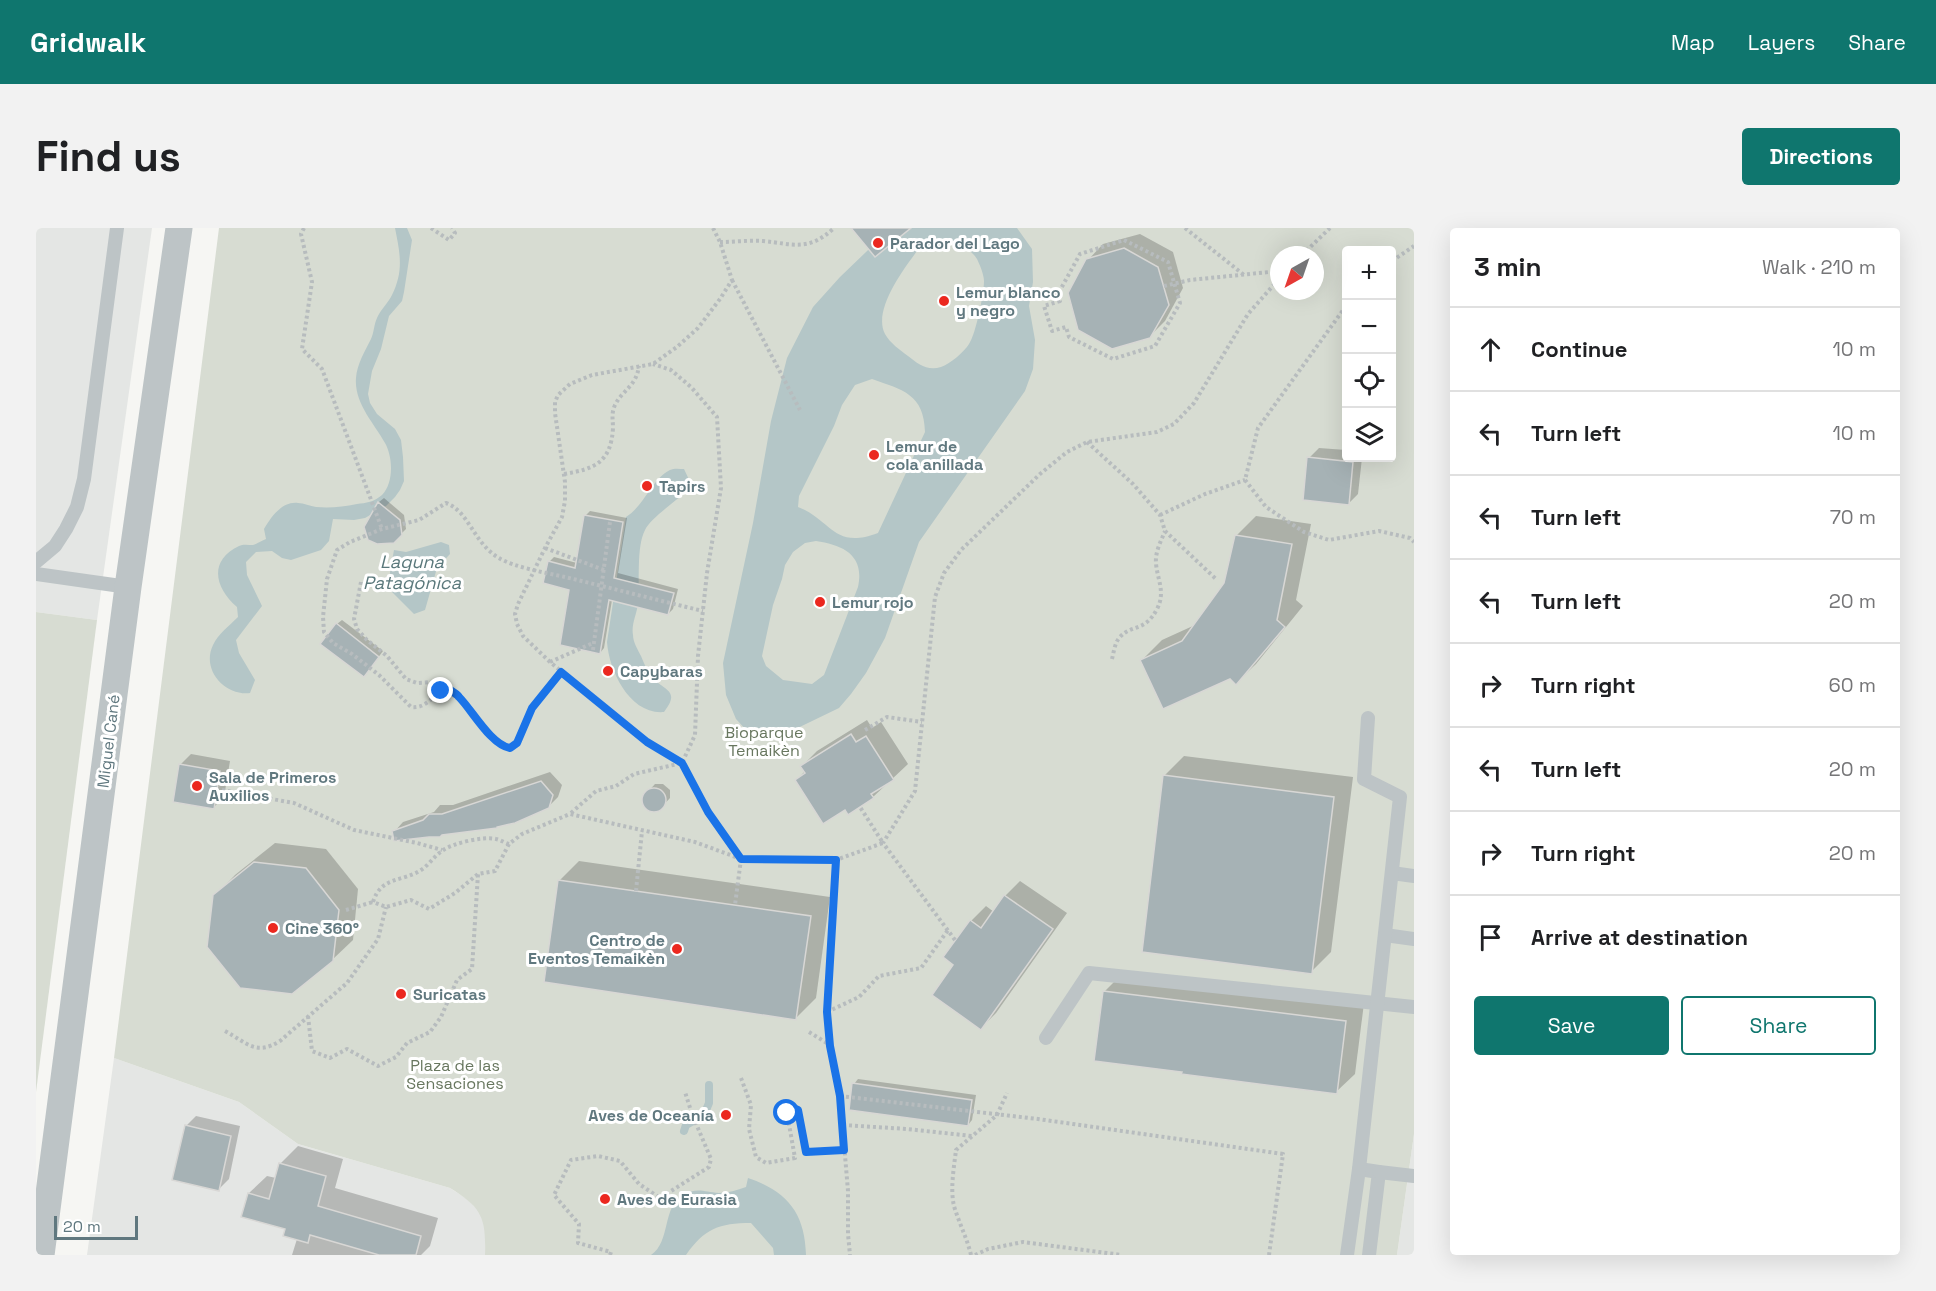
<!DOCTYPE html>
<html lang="en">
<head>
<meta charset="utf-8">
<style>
	body { margin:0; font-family:"Space Grotesk",sans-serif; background:#f2f2f2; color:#202124 }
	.controls { position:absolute; right:18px; top:18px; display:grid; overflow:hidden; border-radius:6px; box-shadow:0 6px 24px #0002 }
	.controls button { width:54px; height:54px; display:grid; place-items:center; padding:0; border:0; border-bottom:2px solid #e0e0e0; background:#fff; color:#202124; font:30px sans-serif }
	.compass { position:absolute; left:1234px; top:18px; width:54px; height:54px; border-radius:50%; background:#fff; box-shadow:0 6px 24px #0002; rotate:220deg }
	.scale { position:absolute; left:18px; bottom:15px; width:84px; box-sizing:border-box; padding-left:6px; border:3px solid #60787f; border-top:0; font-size:16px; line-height:21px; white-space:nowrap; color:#60787f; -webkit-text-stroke:4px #fff; paint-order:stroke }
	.stop { position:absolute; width:18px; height:18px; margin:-14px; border:4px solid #1a73e8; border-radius:50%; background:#fff }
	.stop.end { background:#1a73e8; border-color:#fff; box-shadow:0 2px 6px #0008 }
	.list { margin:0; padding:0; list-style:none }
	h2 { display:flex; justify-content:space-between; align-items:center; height:78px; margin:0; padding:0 24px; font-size:26px }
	h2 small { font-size:20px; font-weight:400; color:#757577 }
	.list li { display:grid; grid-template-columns:39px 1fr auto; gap:18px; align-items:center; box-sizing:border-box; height:84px; padding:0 24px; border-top:2px solid #e0e0e0 }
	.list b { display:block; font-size:22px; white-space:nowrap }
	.list em { font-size:20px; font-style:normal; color:#757577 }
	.actions { display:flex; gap:12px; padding:18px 24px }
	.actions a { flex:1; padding:14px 0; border:2px solid #0f766e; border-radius:6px; text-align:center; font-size:21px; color:#0f766e }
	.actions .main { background:#0f766e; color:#fff }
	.icon { flex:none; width:33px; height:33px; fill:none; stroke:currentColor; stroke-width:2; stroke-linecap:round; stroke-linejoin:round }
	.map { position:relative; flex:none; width:1378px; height:1027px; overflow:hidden; border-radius:6px }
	header { display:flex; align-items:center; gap:36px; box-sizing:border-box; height:84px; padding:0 30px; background:#0f766e; color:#fff }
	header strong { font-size:28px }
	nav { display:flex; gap:33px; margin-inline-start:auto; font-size:21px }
	.intro { display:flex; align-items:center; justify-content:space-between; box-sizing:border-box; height:144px; padding:0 36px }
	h1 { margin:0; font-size:42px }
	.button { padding:15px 27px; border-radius:6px; background:#0f766e; color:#fff; font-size:21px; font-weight:700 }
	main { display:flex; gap:36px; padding:0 36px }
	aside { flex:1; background:#fff; border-radius:6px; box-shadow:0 6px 24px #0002 }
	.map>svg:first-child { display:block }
	.built { fill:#e4e6e4 }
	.green { fill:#d7dcd2; fill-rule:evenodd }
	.water { fill:#b4c6c7; fill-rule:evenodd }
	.shadow { fill:#0003 }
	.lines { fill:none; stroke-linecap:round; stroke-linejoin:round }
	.stream { stroke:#b4c6c7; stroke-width:8 }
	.building { fill:#a6b2b5; stroke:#d8d7d5; stroke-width:1.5 }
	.path { stroke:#b7bcbe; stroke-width:4; stroke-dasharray:3 3; stroke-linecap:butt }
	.service { stroke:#bdc4c6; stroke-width:14 }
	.minor { stroke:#bdc4c6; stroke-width:27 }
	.route { stroke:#1a73e8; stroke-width:8 }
	.poi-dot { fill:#eb281f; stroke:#fff; stroke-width:2 }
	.labels { text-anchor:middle; stroke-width:6; stroke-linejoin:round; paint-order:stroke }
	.poi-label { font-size:16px; font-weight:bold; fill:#60787f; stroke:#fff; text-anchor:start }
	.park-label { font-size:16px; fill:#68775f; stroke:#fff }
	.street-label { font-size:16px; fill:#60787f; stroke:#fff }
	.water-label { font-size:18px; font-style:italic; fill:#5a787b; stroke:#fff }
</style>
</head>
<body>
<header>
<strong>Gridwalk</strong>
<nav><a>Map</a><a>Layers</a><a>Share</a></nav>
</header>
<div class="intro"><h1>Find us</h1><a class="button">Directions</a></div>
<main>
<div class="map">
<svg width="1378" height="1027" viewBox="0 0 1378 1027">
	<rect width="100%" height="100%" fill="#f6f6f3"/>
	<g class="built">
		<polygon points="0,0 116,0 61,392 0,384"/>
		<polygon points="78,830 203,874 262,916 414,960 431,971 445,985 450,1005 449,1027 51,1027"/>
		<polygon points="1378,906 1378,1027 1361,1027"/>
	</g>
	<g class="green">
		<path d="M183 0H1378V906L1361 1027H449C450 989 446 980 414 960L262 916 203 874 78 830ZM1310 22H1356V230H1310ZM1243 27H1279V63H1243Z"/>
		<polygon points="0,384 61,392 0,864"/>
	</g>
	<g class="water">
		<path d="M359 0H371L376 12 368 64 366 73 353 88 345 121 336 143 332 166 334 175 341 186 359 201 365 212 367 229 368 253 364 262 359 269 350 278 329 290 318 292 297 291 293 313 285 322 255 332 246 330 236 323 220 324 210 334 211 347 226 378 200 412 203 425 219 452 214 465C189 468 165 442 177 417 182 406 193 398 202 389L201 379C179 360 172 333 203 318 207 316 212 317 217 317 221 316 225 313 230 311L228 301C235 289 246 273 262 275 268 275 274 278 280 279 294 280 307 279 321 276 330 275 338 274 346 267 358 255 357 229 349 215 338 195 318 175 320 150 321 136 329 123 335 111 338 105 338 96 341 90 345 81 352 75 356 67 368 43 364 25 359 0Z"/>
		<path d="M855 0H981L996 21 997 54 993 78 999 112 997 141 989 163 883 314 849 410 830 445 815 466 803 480 743 509 729 510 712 504 700 491 690 467 687 435 717 295 735 193 751 130 777 79 804 49ZM915 12C924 17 936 22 941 31 944 37 948 47 948 53 948 65 940 106 933 116 928 124 914 136 905 139 891 143 882 136 872 128 864 122 854 115 849 106 836 81 870 38 884 19ZM836 151C867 162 888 166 889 204L842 305C797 322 796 292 762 279L763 268 798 198 806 177 819 157ZM780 313C807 317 829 327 822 359L788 447 776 456 747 452 730 438 726 428 737 377 746 351 749 337 757 324 769 315Z"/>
		<path d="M648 241 656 258C645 270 615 289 609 302 600 319 604 355 602 375 601 386 595 396 597 407 597 414 602 422 605 428 608 435 611 443 616 449 628 463 645 462 628 484 594 487 573 443 571 414L590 289C608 278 616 251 634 242 638 240 644 241 648 241Z"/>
		<polygon points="405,314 413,317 414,326 401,340 389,382 378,386 356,364 354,344 358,322 370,324"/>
		<path d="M712 950C751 963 769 985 770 1027H738L737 1020 715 995C683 995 668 1001 650 1027H615C635 1014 626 978 647 967 661 959 668 964 683 965 692 965 701 962 710 959Z"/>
	</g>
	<g class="shadow">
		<polygon points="1104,6 1137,24 1147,60 1129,93 1113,109 1052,32 1067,16"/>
		<polygon points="1283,220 1310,222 1310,230 1326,230 1322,266 1312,276 1273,230"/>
		<polygon points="348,270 368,287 370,301 358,313 330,299 343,274"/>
		<polygon points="554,283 591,290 582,345 642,361 637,381 632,386 576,372 568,420 564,425 535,361 513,334 518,329 541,335 549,288"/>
		<polygon points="1220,288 1275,296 1260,372 1267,378 1220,436 1200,455 1194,450 1106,432 1126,412 1159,397 1190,356 1200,308"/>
		<polygon points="306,392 347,423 332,443 301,396"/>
		<polygon points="831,492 836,500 845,494 872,536 837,569 810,580 761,552 769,543 766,538 781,523"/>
		<polygon points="155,526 194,533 188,569 178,579 145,536"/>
		<polygon points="1148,528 1317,549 1295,724 1275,744 1128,548"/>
		<polygon points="514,544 526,557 522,569 512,579 358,604 367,594 398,584 404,577 417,577"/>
		<polygon points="619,556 627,556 634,562 634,570 623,582 615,582 608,577 608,568"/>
		<polygon points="239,615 290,621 322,661 317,712 296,732 179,668 199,647"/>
		<polygon points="543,633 794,669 780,770 760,790 524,652"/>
		<polygon points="984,653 1031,685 960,785 945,800 919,736 935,693 950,678 958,684 969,668"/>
		<polygon points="1087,745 1328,775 1319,846 1300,864 1068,764"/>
		<polygon points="822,851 940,867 936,892 932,897 818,856"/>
		<polygon points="160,888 204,898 193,951 183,961 150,898"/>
		<polygon points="262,918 307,931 299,960 402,990 394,1018 385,1027 256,1027 261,1011 213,965 231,948 240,950 244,936"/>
	</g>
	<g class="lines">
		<polyline class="stream" points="648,903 650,897 668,887 673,875 673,857"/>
	</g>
	<g class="building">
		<polygon points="815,0 875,0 839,29"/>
		<polygon points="1088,20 1122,39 1133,77 1114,110 1076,121 1042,102 1032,65 1050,31"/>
		<polygon points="1271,229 1317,234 1313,277 1267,272"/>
		<polygon points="342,274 364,292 366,307 358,315 341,316 332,312 328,299"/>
		<polygon points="548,287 587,294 578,350 638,365 632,387 573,372 564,426 524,417 533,362 507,355 512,333 539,340"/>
		<polygon points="1199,307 1256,316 1241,392 1249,399 1200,457 1194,451 1127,481 1104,432 1146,413 1188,355"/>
		<polygon points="300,395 343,429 328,449 284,416"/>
		<polygon points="815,506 820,514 830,508 858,552 835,566 838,570 812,587 809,582 787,596 759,552 769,545 764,538"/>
		<polygon points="143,536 184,543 178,581 137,574"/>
		<polygon points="1127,547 1298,569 1276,746 1106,724"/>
		<polygon points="505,553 517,567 513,580 479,595 461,599 461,600 406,607 404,609 393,609 358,613 356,603 387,592 393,586 406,586"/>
		<circle cx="618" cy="572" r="12"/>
		<polygon points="218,634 270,640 303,682 297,733 256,766 204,760 171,719 177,667"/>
		<polygon points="522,652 775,688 760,792 508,754"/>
		<polygon points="968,667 1017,701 945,802 896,767 917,737 907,729 934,692 945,700"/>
		<polygon points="1067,763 1310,793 1301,866 1145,846 1146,844 1058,833"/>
		<polygon points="816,855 936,872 932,898 813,882"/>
		<polygon points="149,897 195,908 183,963 136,952"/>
		<polygon points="243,935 290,948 282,978 385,1008 380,1027 343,1027 274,1007 272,1015 247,1008 249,1001 205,989 212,965 233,971"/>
	</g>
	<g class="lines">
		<g class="path">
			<polyline points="268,0 265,6 276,54 266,121 286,141 346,301"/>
			<polyline points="395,0 413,12 419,5 416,0"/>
			<polyline points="677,0 684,14 696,52 684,71 662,100 641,119 617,136 556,147 534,156 522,167 519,174 519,185 529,254 529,273 526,289 509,320 482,376 479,386 481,396 487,408 514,434 611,514 646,535 672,584 705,631 699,677"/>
			<polyline points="1149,0 1208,47"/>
			<polygon points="1088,12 1132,34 1144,75 1119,118 1077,131 1033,109 1030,99 1016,103 1008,78 1024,73 1022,66 1044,26"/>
			<path d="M684 14C698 14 713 12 727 13 758 16 772 24 798 0"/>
			<polyline points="1266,27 1294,0"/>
			<polyline points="1356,33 1378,18"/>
			<polyline points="696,52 764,182"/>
			<polyline points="1128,58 1154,52 1243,43"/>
			<polyline points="1310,78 1222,200 1209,252 1230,279 1268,304 1293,312 1343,303 1374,310 1378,314"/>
			<polyline points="1051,214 1097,256 1124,287 1129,303 1180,351"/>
			<path d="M528 246C558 241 575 235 577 200 577 192 575 186 579 177 587 161 600 159 603 138"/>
			<polyline points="1124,287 1169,266 1209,252"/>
			<polyline points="509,320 568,342"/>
			<polyline points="325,354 318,391 321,401 331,412 351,428 370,451 381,455 398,454 405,463"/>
			<polyline points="557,422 574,294"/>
			<path d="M1076 431C1078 423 1079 414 1084 409 1096 396 1109 404 1121 381 1130 364 1121 351 1120 335 1119 324 1125 313 1129 303"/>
			<polyline points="514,434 557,415"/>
			<path d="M525 444C515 455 506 466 498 478 490 491 485 512 474 520 455 517 436 482 423 469 420 465 415 463 411 461 397 465 392 481 375 479L343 447 316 426 297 415 288 404 287 389 291 351 301 322 314 314 346 301 383 292 410 275C433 283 438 316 463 330 477 339 511 345 529 349 575 360 621 372 667 383"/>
			<polyline points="829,502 851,489 886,494"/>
			<polyline points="186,562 258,575 318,602 381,615 406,622"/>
			<polyline points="535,585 560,563 580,558 598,546 646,535 659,507 662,428 671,345 685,260 681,189 655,159 635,142 617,136"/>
			<path d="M473 616C469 615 465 612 460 611 448 608 416 615 406 623 398 628 393 637 385 642 367 654 345 648 337 674L350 679 375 672 393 681 419 665 442 646 459 643 473 616 486 606 534 586 659 614 705 631 800 632 847 615 824 579"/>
			<polyline points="800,632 791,784 794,818 804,868 812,963 812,1006 814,1027"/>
			<polyline points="600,663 606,603"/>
			<polyline points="310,682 337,674"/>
			<polyline points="919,712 847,615 879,563 899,369 908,345 925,322 1004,246 1031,224 1051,214 1121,204 1138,196 1158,175 1212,86 1243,51"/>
			<polyline points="791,784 823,769 843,748 885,740 912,702"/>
			<polyline points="272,788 276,823 294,830 311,821 342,838 360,829 371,815 394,804 405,789 421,752 436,741 442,646"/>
			<path d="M189 803C211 815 220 828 244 813L311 755 342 711 350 679"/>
			<polyline points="773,804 794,817"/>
			<polyline points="705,850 715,877 713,901 720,929 730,935 759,930 751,885 757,880 762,882 770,924 808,922"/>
			<polyline points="804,868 1002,891 1247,926 1233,1027"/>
			<polyline points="807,897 871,901 936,908"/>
			<polyline points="574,1027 575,1024 542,1015 543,996 518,967 535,932 562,928 584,933 603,956 624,970 673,939 675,931 656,886 649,864"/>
			<path d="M935 1027C931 1010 923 995 918 978 914 961 918 939 920 922L961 887 971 865"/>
			<polyline points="939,1027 952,1021 987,1014 1086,1027"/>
		</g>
		<g class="service">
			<polyline points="0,334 19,318 30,301 41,279 48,251 81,0"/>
			<polyline points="0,346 92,359"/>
			<polyline points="1356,645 1378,648"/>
			<polyline points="1349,707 1378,711"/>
			<polyline points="1010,810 1053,745 1378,779"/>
			<polyline points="1323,941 1343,944 1333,1027"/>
			<polyline points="1343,944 1378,948"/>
			<polyline points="1311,1027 1323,941 1364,569 1328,551 1332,490"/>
		</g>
		<polyline class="minor" points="5,1027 92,359 143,0"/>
	</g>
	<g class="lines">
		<path class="route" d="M405 463 411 460C415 463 420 465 423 469 436 482 455 517 474 520L481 515 496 480 525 444 611 514 646 535 672 584 705 631 800 632 791 784 794 818 804 868 808 922 770 924 762 882 757 880 751 885"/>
	</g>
	<g class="poi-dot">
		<circle cx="842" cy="15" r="6"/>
		<circle cx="908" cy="73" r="6"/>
		<circle cx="838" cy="227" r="6"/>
		<circle cx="611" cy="258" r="6"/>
		<circle cx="784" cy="374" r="6"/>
		<circle cx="572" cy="443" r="6"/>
		<circle cx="161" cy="558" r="6"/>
		<circle cx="237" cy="700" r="6"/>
		<circle cx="641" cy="721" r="6"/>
		<circle cx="365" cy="766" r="6"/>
		<circle cx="690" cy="887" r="6"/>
		<circle cx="569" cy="971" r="6"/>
	</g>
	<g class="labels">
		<g class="poi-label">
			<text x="854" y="21">Parador del Lago</text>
			<text x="920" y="70">Lemur blanco<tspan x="920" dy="18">y negro</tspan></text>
			<text x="850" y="224">Lemur de<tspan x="850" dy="18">cola anillada</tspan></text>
			<text x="623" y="264">Tapirs</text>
			<text x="796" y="380">Lemur rojo</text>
			<text x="584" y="449">Capybaras</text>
			<text x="173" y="555">Sala de Primeros<tspan x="173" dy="18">Auxilios</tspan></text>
			<text x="249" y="706">Cine 360°</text>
			<text x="629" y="718" text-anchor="end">Centro de<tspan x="629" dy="18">Eventos Temaikèn</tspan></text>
			<text x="377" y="772">Suricatas</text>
			<text x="678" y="893" text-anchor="end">Aves de Oceanía</text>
			<text x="581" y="977">Aves de Eurasia</text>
		</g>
		<g class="park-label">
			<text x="728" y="510">Bioparque<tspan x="728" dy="18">Temaikèn</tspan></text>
			<text x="419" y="843">Plaza de las<tspan x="419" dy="18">Sensaciones</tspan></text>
		</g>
		<g class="street-label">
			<text transform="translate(72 513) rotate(-83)" y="6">Miguel Cané</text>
		</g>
		<g class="water-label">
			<text x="376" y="340">Laguna<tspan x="376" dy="21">Patagónica</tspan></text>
		</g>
	</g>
</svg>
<div class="controls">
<button>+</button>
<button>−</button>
<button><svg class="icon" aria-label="locate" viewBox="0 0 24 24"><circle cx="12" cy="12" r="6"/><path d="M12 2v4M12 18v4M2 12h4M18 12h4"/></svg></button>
<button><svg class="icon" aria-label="layers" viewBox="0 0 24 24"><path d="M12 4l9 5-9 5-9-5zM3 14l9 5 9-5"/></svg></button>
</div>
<svg class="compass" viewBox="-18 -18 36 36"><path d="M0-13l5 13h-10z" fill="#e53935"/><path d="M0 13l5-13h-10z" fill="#757577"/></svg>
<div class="scale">20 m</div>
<div class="stop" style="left:751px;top:885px"></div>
<div class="stop end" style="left:405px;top:463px"></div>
</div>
<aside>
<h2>3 min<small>Walk · 210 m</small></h2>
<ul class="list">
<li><svg class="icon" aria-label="ahead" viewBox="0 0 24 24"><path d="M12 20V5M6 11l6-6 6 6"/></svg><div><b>Continue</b></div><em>10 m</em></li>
<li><svg class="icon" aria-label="left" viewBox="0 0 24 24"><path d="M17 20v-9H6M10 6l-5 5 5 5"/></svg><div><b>Turn left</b></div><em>10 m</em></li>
<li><svg class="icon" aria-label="left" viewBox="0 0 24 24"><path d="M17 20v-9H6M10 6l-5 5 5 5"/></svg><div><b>Turn left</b></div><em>70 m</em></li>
<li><svg class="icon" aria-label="left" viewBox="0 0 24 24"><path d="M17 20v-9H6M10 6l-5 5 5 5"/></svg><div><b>Turn left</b></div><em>20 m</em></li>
<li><svg class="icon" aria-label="right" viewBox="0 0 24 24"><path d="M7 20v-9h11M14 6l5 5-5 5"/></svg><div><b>Turn right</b></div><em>60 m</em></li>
<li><svg class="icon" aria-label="left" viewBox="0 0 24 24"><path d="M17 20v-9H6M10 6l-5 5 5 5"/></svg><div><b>Turn left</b></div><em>20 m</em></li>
<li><svg class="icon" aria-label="right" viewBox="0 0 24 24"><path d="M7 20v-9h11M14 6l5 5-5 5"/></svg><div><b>Turn right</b></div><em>20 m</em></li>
<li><svg class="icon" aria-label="arrive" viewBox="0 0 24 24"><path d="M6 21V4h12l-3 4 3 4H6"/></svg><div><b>Arrive at destination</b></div></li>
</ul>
<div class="actions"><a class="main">Save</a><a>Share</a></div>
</aside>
</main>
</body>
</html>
